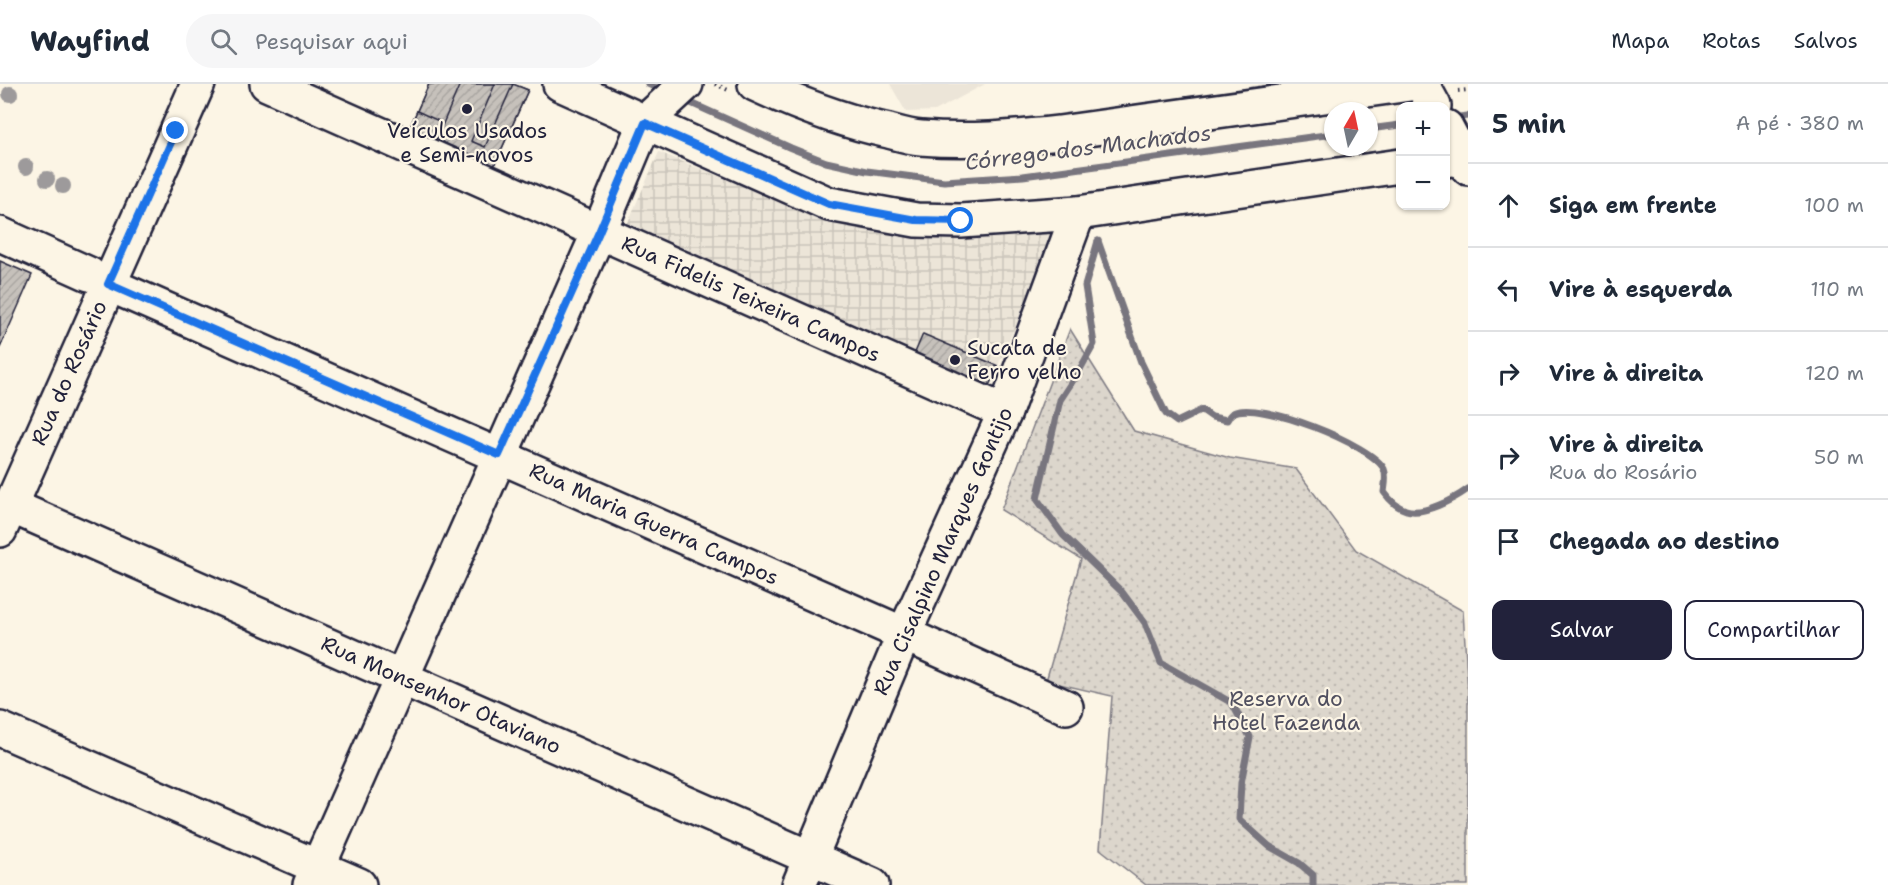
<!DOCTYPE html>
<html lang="pt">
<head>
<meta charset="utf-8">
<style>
	body { margin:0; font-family:"Shantell Sans",sans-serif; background:#f6f6f7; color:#1f2937 }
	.controls { position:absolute; right:18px; top:18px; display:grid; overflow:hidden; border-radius:12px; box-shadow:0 2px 4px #0004 }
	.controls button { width:54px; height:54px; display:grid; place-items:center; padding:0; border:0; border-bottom:2px solid #e0e1e3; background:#fff; color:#1f2937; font:30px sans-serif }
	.compass { position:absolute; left:1324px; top:18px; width:54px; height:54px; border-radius:50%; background:#fff; box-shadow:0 2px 4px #0004; rotate:9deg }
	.stop { position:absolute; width:18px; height:18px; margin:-14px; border:4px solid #1a73e8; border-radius:50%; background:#fff }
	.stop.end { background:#1a73e8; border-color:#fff; box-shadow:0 2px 6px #0008 }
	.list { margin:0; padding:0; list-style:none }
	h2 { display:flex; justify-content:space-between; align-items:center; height:78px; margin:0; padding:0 24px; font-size:26px }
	h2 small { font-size:20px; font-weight:400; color:#747a83 }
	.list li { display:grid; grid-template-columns:39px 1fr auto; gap:18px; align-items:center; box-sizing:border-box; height:84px; padding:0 24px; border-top:2px solid #e0e1e3 }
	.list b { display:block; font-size:22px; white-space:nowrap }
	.list p { margin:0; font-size:20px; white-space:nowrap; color:#747a83 }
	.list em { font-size:20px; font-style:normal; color:#747a83 }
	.actions { display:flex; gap:12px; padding:18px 24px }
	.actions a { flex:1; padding:14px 0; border:2px solid #22223b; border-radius:12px; text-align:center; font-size:21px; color:#22223b }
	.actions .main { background:#22223b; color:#fff }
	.icon { flex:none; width:33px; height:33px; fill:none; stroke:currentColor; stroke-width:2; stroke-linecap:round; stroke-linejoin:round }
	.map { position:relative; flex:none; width:1468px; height:801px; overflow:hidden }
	header { display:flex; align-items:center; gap:36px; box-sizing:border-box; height:84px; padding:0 30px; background:#fff; border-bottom:2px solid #e0e1e3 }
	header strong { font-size:28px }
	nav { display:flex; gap:33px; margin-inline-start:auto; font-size:21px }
	.search { width:420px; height:54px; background:#f6f6f7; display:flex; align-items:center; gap:15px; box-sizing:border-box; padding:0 21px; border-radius:33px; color:#747a83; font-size:22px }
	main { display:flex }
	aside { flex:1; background:#fff }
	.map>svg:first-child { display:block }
	.built { fill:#ece5d8 }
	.industrial { fill:url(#industrial-grid) }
	.green { fill:url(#green-dots); stroke:#7f7c84; stroke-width:1.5 }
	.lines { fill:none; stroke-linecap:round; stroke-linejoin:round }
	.stream { stroke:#78757e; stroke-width:7 }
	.building { fill:url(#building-hatch); stroke:#22223b; stroke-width:1.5 }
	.minor-casing { stroke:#22223b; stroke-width:38 }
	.major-casing { stroke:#22223b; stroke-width:38 }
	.path { stroke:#22223b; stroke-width:4; stroke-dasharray:1.5 4.5; stroke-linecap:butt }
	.minor { stroke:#fcf5e5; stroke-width:33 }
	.major { stroke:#fcf5e5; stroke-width:33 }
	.tree { fill:#9d9a9b }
	.route { stroke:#1a73e8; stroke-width:8 }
	.poi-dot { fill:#22223b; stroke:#fcf5e5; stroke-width:2 }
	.labels { text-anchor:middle; stroke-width:4.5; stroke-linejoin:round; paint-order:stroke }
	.poi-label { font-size:21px; fill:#22223b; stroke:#fcf5e5 }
	.street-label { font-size:21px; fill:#22223b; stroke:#fcf5e5 }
	.park-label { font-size:21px; fill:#504f5f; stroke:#fcf5e5 }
	.water-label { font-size:22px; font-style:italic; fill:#545362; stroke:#fcf5e5 }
</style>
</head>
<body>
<header>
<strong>Wayfind</strong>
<div class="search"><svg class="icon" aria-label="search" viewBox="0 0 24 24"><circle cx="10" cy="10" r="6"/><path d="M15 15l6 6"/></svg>Pesquisar aqui</div>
<nav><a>Mapa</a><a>Rotas</a><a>Salvos</a></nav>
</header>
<main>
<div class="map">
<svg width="1468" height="801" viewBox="0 0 1468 801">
	<defs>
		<pattern id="industrial-grid" width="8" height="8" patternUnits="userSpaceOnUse" patternTransform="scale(1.5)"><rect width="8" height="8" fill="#ece5d8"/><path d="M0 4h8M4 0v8" fill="none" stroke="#cac4ba"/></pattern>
		<pattern id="green-dots" width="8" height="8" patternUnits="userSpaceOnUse" patternTransform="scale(1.5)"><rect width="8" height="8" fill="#dcd6cc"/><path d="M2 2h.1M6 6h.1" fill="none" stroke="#bcb7b0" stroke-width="1.8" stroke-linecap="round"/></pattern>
		<pattern id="building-hatch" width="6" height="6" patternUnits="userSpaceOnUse" patternTransform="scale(1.5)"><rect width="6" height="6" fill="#c6c1bb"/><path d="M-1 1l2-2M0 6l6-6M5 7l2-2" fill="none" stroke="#aaa6a2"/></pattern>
	</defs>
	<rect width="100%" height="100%" fill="#fcf5e5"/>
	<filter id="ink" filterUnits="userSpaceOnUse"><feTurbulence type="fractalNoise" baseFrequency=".0167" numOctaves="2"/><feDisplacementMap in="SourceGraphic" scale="12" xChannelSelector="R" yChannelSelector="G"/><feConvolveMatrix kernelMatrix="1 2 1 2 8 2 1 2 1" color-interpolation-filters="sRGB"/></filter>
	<g filter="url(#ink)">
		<polygon class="built" points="890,0 985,0 935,27 906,28"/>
		<polygon class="industrial" points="659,68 816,132 859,143 902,150 966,154 1024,151 1059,144 988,304 625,145"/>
		<polygon class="green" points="1070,245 1134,347 1230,374 1296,385 1356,466 1463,527 1468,608 1468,801 1146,801 1100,765 1112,612 1046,597 1081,475 1001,426"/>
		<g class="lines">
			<g class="stream">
				<polyline points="648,0 663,7"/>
				<polyline points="682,15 791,64 826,78 867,87 944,97 1023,92 1333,50"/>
				<polyline points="1450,34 1468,32"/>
				<polyline points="1369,45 1400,41"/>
				<polyline points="1098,157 1085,202 1094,260 1079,287 1060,316 1037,415 1063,451 1122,508 1145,539 1161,579 1232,619 1250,653 1241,699 1239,735 1269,762 1299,779 1313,791 1313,801"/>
				<path d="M1098 157 1141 278 1166 330 1177 338 1202 326 1212 333 1227 336C1229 333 1230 330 1233 329 1257 315 1373 361 1384 385 1387 392 1385 400 1384 408 1389 415 1396 423 1406 426 1423 432 1454 415 1468 405"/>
			</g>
		</g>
		<g class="building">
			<polygon points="429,0 448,0 433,34 417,27"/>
			<polygon points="429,0 512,0 528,6 494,82 409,45"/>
			<polygon points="460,0 495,0 471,57 485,63 513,0 528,6 494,82 436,56"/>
			<polygon points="417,27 441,38 438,42 441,43 436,56 409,45"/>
			<polygon points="0,177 32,191 0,264"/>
			<polygon points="923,250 998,282 988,304 914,271"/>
		</g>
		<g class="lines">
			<defs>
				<g id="minor">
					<polyline points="267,0 1005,328"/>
					<polyline points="1422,0 1434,22"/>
					<polyline points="1446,43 1468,84"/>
					<polyline points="0,150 89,190"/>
					<polyline points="108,200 904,550 1066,623"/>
					<polyline points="11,422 872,801"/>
					<polyline points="0,645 359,801"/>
					<polyline points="310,801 599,148 645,38 686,0"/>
					<polyline points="799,801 904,550 1005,328 1078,129"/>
				</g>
				<g id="major">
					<polyline points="560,0 829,120 916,136 961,137 1078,129 1400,82"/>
					<path d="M755 0C798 20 842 37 889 47 900 50 910 53 921 54 967 58 1013 54 1059 49L1410 0"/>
					<polyline points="1446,76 1468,72"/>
					<polyline points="0,446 198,0"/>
				</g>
			</defs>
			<use href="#minor" class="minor-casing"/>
			<use href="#major" class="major-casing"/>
			<g class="path">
				<polyline points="715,0 728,6"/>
				<polyline points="1458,7 1468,6"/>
			</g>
			<use href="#minor" class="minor"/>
			<use href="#major" class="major"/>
		</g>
		<g class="tree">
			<circle cx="10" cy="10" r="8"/>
			<circle cx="26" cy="83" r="8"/>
			<circle cx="47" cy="95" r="8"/>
			<circle cx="63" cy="102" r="8"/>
		</g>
	</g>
	<g class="lines" filter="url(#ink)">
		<polyline class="route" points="176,47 108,200 499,371 599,148 645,39 829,120 916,136 961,137"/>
	</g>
	<g class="poi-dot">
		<circle cx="467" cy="25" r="6"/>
		<circle cx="955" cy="276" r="6"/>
	</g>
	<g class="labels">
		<g class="poi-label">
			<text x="467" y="54">Veículos Usados<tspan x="467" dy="24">e Semi-novos</tspan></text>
			<text x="967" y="271" text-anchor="start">Sucata de<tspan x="967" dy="24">Ferro velho</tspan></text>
		</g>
		<g class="street-label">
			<text transform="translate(751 215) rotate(24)" y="7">Rua Fidelis Teixeira Campos</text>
			<text transform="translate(69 289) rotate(-66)" y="7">Rua do Rosário</text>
			<text transform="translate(654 440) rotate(24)" y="7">Rua Maria Guerra Campos</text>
			<text transform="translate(943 467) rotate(-66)" y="7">Rua Cisalpino Marques Gontijo</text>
			<text transform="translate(441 611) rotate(24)" y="7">Rua Monsenhor Otaviano</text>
		</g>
		<g class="park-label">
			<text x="1286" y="622">Reserva do<tspan x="1286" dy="24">Hotel Fazenda</tspan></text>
		</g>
		<g class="water-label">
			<text transform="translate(1088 63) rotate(-7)" y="8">Córrego dos Machados</text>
		</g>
	</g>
</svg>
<div class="controls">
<button>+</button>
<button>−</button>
</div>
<svg class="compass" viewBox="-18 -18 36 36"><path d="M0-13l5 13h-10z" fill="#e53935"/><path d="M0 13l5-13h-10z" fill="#747a83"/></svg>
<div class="stop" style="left:961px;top:137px"></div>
<div class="stop end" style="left:176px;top:47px"></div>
</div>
<aside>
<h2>5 min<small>A pé · 380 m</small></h2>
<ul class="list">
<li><svg class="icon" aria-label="ahead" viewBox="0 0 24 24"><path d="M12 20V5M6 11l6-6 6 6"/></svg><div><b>Siga em frente</b></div><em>100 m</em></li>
<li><svg class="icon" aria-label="left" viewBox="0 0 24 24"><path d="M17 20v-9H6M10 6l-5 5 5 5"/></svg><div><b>Vire à esquerda</b></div><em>110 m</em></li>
<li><svg class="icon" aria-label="right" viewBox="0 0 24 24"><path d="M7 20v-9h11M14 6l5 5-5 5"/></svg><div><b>Vire à direita</b></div><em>120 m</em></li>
<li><svg class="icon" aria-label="right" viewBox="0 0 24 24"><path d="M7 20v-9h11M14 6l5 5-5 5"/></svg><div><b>Vire à direita</b><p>Rua do Rosário</p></div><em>50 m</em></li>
<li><svg class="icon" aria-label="arrive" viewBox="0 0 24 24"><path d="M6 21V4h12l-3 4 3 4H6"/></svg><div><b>Chegada ao destino</b></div></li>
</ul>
<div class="actions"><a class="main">Salvar</a><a>Compartilhar</a></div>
</aside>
</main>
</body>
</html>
